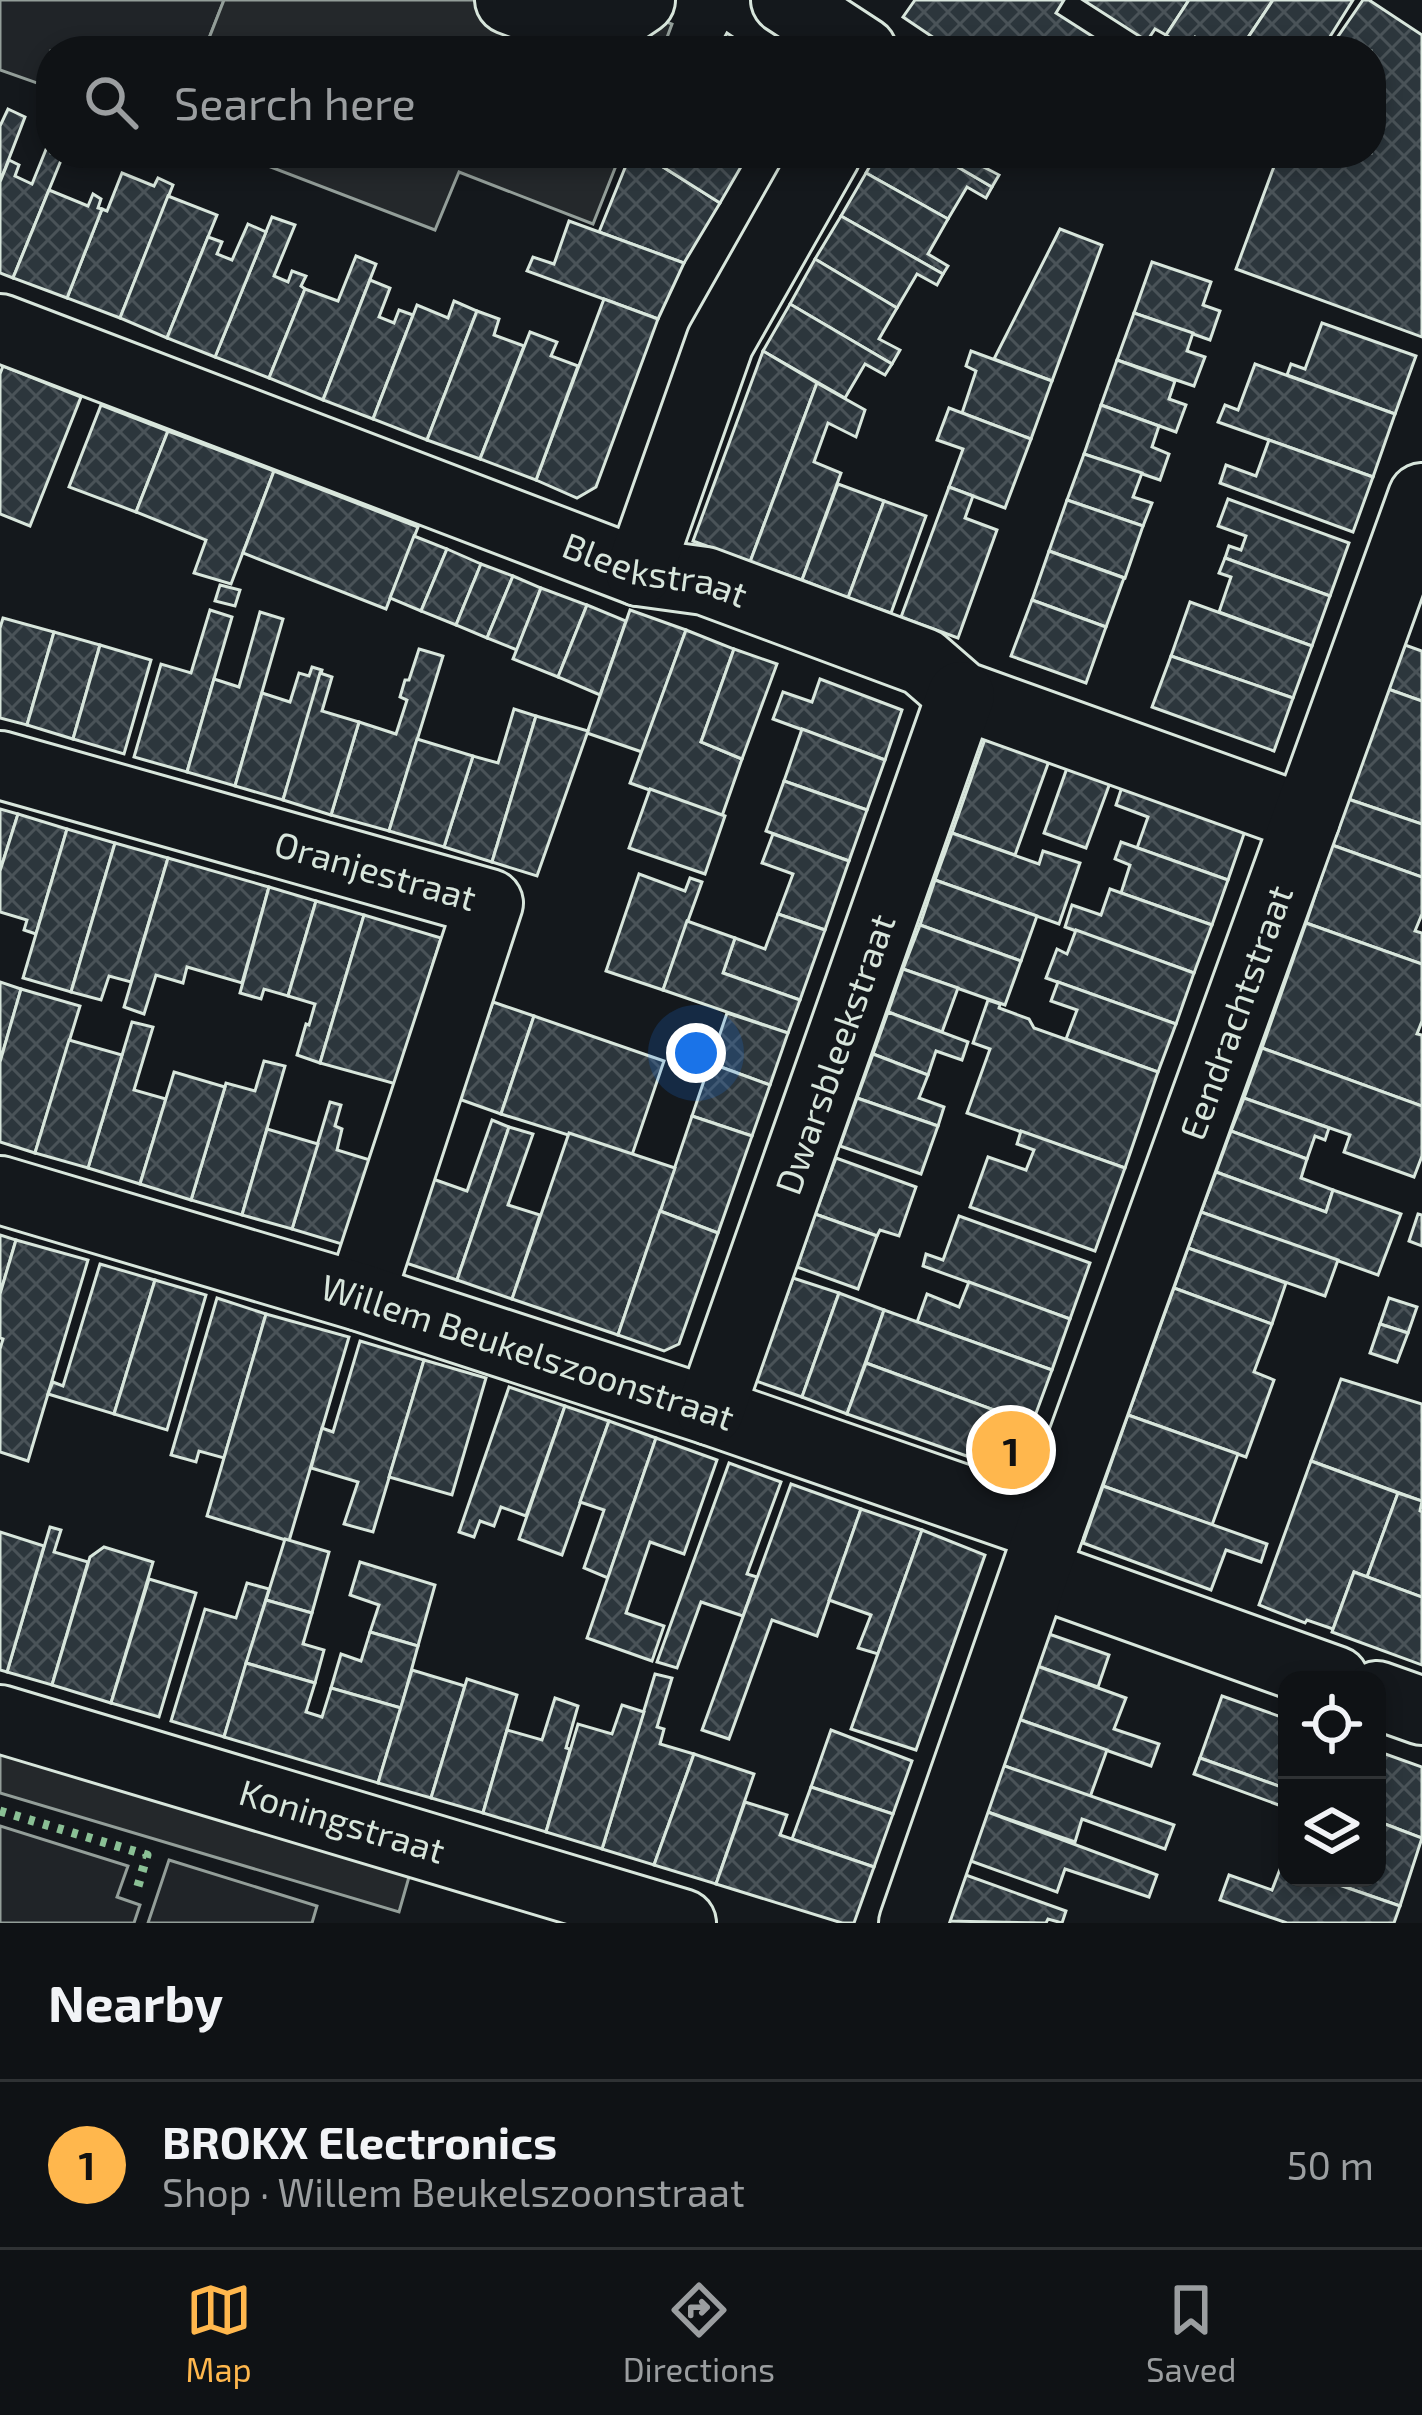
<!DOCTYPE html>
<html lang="en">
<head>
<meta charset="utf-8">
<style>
	body { margin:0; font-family:"Exo 2",sans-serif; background:#1d2022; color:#f1f3f6 }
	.controls { position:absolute; right:36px; bottom:36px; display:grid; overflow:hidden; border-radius:24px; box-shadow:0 6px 18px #0003 }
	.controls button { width:108px; height:108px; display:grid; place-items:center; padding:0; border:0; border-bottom:3px solid #2f3234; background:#0f1215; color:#f1f3f6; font:60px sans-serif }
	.you { position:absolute; left:696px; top:1053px; width:42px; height:42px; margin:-30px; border:9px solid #fff; border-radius:50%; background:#1a73e8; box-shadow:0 0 0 18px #1a73e833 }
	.badge { display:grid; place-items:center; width:78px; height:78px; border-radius:50%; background:#ffb74d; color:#111; font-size:39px; font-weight:700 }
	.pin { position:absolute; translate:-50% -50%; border:6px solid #fff; box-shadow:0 3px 12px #0006 }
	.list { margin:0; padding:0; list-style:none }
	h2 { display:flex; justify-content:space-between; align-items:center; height:156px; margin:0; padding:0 48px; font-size:51px }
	h2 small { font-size:39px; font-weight:400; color:#9b9ea0 }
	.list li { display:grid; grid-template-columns:78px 1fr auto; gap:36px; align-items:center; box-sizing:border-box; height:168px; padding:0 48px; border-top:3px solid #2f3234 }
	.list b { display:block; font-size:45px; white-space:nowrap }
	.list p { margin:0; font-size:39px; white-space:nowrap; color:#9b9ea0 }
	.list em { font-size:39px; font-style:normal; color:#9b9ea0 }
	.icon { flex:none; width:66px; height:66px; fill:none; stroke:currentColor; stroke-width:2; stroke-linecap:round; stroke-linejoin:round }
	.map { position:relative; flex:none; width:1422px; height:1923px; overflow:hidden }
	.search { position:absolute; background:#0f1215; box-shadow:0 6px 18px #0003; left:36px; right:36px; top:36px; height:132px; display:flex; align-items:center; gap:30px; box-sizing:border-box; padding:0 42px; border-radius:48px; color:#9b9ea0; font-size:45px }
	.sheet { height:324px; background:#0f1215 }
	nav { display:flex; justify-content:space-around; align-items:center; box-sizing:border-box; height:168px; border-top:3px solid #2f3234; background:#0f1215; font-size:33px; color:#9b9ea0 }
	nav a { display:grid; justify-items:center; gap:6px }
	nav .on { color:#ffb74d }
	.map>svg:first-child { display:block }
	.green { fill:#202428; stroke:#939e99; stroke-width:3 }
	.parking { fill:#24282b; stroke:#939e99; stroke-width:3 }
	.building { fill:url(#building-cross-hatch); stroke:#d8e6dc; stroke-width:3 }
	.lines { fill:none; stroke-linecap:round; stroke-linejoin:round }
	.minor-casing { stroke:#d8e6dc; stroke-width:72 }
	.minor { stroke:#14181c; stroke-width:66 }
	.hedge { stroke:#8ac095; stroke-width:9; stroke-dasharray:6 9; stroke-linecap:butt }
	.labels { text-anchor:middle; stroke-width:9; stroke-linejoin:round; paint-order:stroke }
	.street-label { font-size:36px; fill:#d8e6dc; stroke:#14181c }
</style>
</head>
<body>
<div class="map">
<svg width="1422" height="1923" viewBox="0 0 1422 1923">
	<defs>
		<pattern id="building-cross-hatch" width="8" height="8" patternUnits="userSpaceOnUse" patternTransform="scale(3)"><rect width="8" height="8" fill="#2c363c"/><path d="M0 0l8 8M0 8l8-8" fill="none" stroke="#4a5358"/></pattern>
	</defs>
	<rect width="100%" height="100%" fill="#14181c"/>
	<g class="green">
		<polygon points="0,0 224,0 204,51 51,51 51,88 0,70"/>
		<polygon points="0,1826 128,1866 117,1897 140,1905 134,1923 0,1923"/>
		<polygon points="169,1860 317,1906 312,1923 148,1923"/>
	</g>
	<g class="parking">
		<polygon points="224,0 609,0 672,24 662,51 204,51"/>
		<polygon points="234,153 621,153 593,224 459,172 435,230"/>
		<polygon points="0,1746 411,1870 399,1912 0,1793"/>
	</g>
	<g class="building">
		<polygon points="915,0 1064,0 1056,13 1109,47 1106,51 960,51 942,39 940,42 903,17"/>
		<polygon points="1083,0 1189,0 1166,35 1155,29 1147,41"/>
		<polygon points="1189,0 1273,0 1239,51 1217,51 1195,37 1186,49 1166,35"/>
		<polygon points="1273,0 1353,0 1321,51 1239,51"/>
		<polygon points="1363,0 1369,0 1422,35 1422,337 1236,269 1279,153 1371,153 1371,51 1328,51"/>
		<polygon points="727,33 754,51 717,51"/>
		<polygon points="8,109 25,117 0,182 0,126"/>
		<polygon points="49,142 51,153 64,153 13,278 0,273 0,182 9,160 19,165 15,176 32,184"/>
		<polygon points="631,153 639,153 652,160 720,203 684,263 599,232"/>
		<polygon points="657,153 749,153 720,203 652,160"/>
		<polygon points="877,153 934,153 992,187 986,198 967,187 948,219 866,173"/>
		<polygon points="934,153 986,153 980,165 999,175 992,187"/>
		<polygon points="122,173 154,186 158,178 173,185 120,318 67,298 102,209 107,211"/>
		<polygon points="866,173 948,219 928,254 948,266 943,274 841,216"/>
		<polygon points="49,190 88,206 93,194 101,199 98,208 102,209 67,298 13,278"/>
		<polygon points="168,196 217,215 167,338 120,318"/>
		<polygon points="841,216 943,274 937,285 917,274 897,308 815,259"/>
		<polygon points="272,217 295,225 274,276 288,282 292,271 306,276 301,286 305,289 269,378 215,357"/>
		<polygon points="569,221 684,263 658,319 527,271 533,257 554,264"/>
		<polygon points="248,224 266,232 215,357 167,338 208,237 222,242 217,254 232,260"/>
		<polygon points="1060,229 1102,245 1052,381 994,359"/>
		<polygon points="356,256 376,264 323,400 269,378 305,289 338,301"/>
		<polygon points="815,259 897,308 879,339 900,350 892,364 790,304"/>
		<polygon points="1152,262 1211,282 1203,305 1220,311 1210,340 1134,313"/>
		<polygon points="370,280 390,288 379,317 394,323 399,310 413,315 373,419 323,400"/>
		<polygon points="604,299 658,319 596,487 577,498 536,480"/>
		<polygon points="454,301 477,311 427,440 373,419 417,305 448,318"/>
		<polygon points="790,304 892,364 885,375 865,364 845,398 763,351"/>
		<polygon points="477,311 499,319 494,335 524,346 480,459 427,440"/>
		<polygon points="1134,313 1193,333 1187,351 1205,357 1194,386 1117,360"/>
		<polygon points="1322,323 1416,356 1395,414 1287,375 1291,364 1305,369"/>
		<polygon points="530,332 557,342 551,356 578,366 536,480 480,459"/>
		<polygon points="763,351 817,383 750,562 693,541"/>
		<polygon points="971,351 1052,381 1031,439 962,413 976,371 966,366"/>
		<polygon points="1117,360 1175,381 1169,399 1186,405 1176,432 1101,405"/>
		<polygon points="1255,364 1395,414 1373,477 1218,422 1225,405 1238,410"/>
		<polygon points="3,366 81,397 30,526 0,514 0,374"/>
		<polygon points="817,383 865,410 856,437 828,423 814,462 841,473 802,580 750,562"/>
		<polygon points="101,405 168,431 136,512 69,487"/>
		<polygon points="1101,405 1159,426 1152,447 1169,454 1160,480 1084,454"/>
		<polygon points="949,408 1031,439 1005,508 949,487 963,449 937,440"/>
		<polygon points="168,431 274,471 231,584 194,573 206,540 136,512"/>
		<polygon points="1269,440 1373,477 1353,532 1220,483 1226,465 1256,476"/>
		<polygon points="1084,454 1142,473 1133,497 1152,503 1143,526 1067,500"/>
		<polygon points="274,471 418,527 386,609 243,553"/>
		<polygon points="838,484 884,501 848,598 802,580"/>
		<polygon points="949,487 973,496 965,518 997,530 958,638 901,617"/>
		<polygon points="1228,499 1349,543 1330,596 1225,558 1229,546 1241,550 1246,536 1218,526"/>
		<polygon points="1067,500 1143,526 1125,578 1049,551"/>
		<polygon points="884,501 926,516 891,613 848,598"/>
		<polygon points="414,536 447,549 421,611 390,598"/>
		<polygon points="447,549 481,564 456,625 421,611"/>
		<polygon points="1049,551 1124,578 1106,627 1032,600"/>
		<polygon points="1225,558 1330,596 1312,646 1219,612 1231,577 1219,573"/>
		<polygon points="481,564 513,576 487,638 456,625"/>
		<polygon points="513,576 541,588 517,650 487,638"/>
		<polygon points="220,585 240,590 235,606 215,601"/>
		<polygon points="541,588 587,605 558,677 513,659"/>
		<polygon points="1032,600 1106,627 1086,683 1011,656"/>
		<polygon points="1190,602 1312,646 1293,698 1171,656"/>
		<polygon points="587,605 626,621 600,695 558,677"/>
		<polygon points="210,610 232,617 187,772 134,757 161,664 191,673"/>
		<polygon points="630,610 686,630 642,752 587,733"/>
		<polygon points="260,612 283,619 235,786 187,772 214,679 239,687"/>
		<polygon points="3,618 54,632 27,725 0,718 0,628"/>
		<polygon points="686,630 734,649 701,742 742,759 722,816 630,783"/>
		<polygon points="54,632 100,645 73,739 27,725"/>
		<polygon points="100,645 151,660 124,754 73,739"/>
		<polygon points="1405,645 1422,651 1422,701 1388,689"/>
		<polygon points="419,649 443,656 389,831 331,815 359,722 396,734 407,700 400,697 405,680 409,680"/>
		<polygon points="734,649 777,664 742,759 701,742"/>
		<polygon points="1171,656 1293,698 1274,751 1152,707"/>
		<polygon points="312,667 322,670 283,800 235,786 262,693 290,702 299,673 309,676"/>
		<polygon points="320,673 332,677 322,711 359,722 331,815 283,800"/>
		<polygon points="820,679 902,710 885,760 773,719 783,692 812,702"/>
		<polygon points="1388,689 1422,701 1422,824 1348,799"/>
		<polygon points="514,709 536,716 492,862 444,847 473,756 498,763"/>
		<polygon points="536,716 588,731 537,876 492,862"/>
		<polygon points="802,729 885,760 867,810 784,781"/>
		<polygon points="417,739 473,756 444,847 389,831"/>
		<polygon points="985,739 1049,761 1015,855 952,833"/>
		<polygon points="1067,768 1110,783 1086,848 1044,833"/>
		<polygon points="784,781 867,810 849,861 766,831"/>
		<polygon points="1122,787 1245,831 1228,880 1137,848 1148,817 1116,805"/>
		<polygon points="650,789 725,816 705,874 629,848"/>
		<polygon points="1348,799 1422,824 1422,877 1332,845"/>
		<polygon points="0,809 18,814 0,871"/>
		<polygon points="18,814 67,829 36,934 24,930 27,920 0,912 0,871"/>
		<polygon points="67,829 115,843 71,992 23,978"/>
		<polygon points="952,833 1039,864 1043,851 1080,863 1059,924 935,880"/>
		<polygon points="773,834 849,861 825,930 778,914 793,874 762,863"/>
		<polygon points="1121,842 1228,880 1212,925 1121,893 1130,865 1115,859"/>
		<polygon points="115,843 168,858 131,982 109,976 101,1000 71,992"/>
		<polygon points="1332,845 1422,877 1422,914 1415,931 1422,933 1422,964 1306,923"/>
		<polygon points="168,858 269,887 242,983 187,967 183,983 156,975 144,1014 124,1007"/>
		<polygon points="639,874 685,891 690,878 702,882 663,990 606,971"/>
		<polygon points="935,880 1037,916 1021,961 920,925"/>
		<polygon points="269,887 316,901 288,996 264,989 261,999 240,993"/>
		<polygon points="1110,889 1212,925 1194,973 1065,927 1072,905 1101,915"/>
		<polygon points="316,901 364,915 320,1063 297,1055 306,1024 309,1025 315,1004 288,996"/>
		<polygon points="778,914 825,930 800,1000 723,973 735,938 765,949"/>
		<polygon points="364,915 441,938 396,1084 320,1063"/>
		<polygon points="687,921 735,938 723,973 800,1000 788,1033 663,990"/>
		<polygon points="1306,923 1422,964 1422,1021 1417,1034 1422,1035 1422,1106 1262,1048"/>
		<polygon points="920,925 1021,961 1005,1005 903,969"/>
		<polygon points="1076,930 1194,973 1176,1024 1046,978 1057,949 1067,954"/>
		<polygon points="903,969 958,988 942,1032 888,1012"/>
		<polygon points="0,982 21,989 0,1062"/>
		<polygon points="1058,982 1176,1024 1158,1072 1066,1039 1077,1010 1051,1001"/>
		<polygon points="21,989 80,1006 35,1153 0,1142 0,1062"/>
		<polygon points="988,1000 1000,1004 999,1008 1029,1019 1034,1028 1158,1072 1125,1168 967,1113 990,1049 973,1043"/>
		<polygon points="493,1002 534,1016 501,1114 459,1099"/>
		<polygon points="888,1012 968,1042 962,1060 936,1051 928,1075 873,1054"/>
		<polygon points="727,1013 788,1033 770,1085 710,1063"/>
		<polygon points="534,1016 664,1061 632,1155 501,1114"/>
		<polygon points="132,1022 153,1027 134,1090 166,1099 140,1184 88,1168"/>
		<polygon points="69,1040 122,1055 88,1168 35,1153"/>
		<polygon points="1262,1048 1422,1106 1422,1156 1414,1177 1344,1152 1350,1135 1244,1098"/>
		<polygon points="873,1054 928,1075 919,1098 944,1107 938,1126 857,1098"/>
		<polygon points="264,1061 285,1066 242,1215 191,1200 226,1083 255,1091"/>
		<polygon points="710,1063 770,1085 752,1136 692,1116"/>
		<polygon points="174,1072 225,1087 191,1200 140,1184"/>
		<polygon points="857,1098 938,1126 921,1174 840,1146"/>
		<polygon points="1244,1098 1329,1128 1325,1140 1315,1136 1307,1159 1231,1131"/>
		<polygon points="330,1102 341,1105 335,1126 342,1129 337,1150 370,1160 345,1245 292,1229"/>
		<polygon points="692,1116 752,1136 718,1233 660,1211"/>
		<polygon points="492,1120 509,1127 457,1280 403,1262 433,1179 467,1191"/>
		<polygon points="509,1127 533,1134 508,1205 540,1215 512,1299 457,1280"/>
		<polygon points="267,1129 318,1144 292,1229 242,1215"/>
		<polygon points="1021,1131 1125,1168 1095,1251 970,1207 988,1157 1026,1170 1034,1150 1017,1144"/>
		<polygon points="1231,1131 1307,1159 1301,1178 1333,1190 1326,1212 1216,1172"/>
		<polygon points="569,1133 675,1168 618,1335 512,1299"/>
		<polygon points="836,1158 916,1187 899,1236 880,1230 877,1236 815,1214"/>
		<polygon points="1216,1172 1326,1212 1333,1190 1401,1214 1378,1275 1201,1212"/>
		<polygon points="660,1211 718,1233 679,1344 664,1351 618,1335"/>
		<polygon points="1201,1212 1338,1260 1325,1296 1188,1248"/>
		<polygon points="815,1214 877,1236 858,1289 797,1267"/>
		<polygon points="1418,1214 1422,1215 1422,1246 1409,1241"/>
		<polygon points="959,1216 1090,1263 1070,1319 923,1266 926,1254 943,1260"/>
		<polygon points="0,1235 16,1240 0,1294"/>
		<polygon points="16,1240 88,1260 28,1461 0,1452 0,1349 3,1339 0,1338 0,1294"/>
		<polygon points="1188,1248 1286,1283 1272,1324 1174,1288"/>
		<polygon points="100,1264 155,1280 114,1414 48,1394 53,1382 63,1386"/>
		<polygon points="793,1278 839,1293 802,1397 756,1381"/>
		<polygon points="155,1280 206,1295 167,1430 114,1414"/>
		<polygon points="969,1282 1070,1319 1052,1370 917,1322 927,1294 959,1307"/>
		<polygon points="1174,1288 1272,1324 1254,1372 1274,1380 1246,1457 1128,1415"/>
		<polygon points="839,1293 884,1310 847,1414 802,1397"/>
		<polygon points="217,1298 266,1314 224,1458 199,1451 196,1462 171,1455"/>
		<polygon points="1389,1298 1417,1307 1408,1333 1380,1324"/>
		<polygon points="884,1310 1052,1370 1032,1424 866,1363"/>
		<polygon points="266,1314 349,1337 289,1541 207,1516"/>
		<polygon points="1380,1324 1408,1333 1397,1362 1370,1353"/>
		<polygon points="360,1341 424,1360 373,1532 344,1524 358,1482 311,1468 322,1428 333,1432"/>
		<polygon points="424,1360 486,1378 452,1495 389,1477"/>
		<polygon points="866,1363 1032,1424 1015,1473 847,1414"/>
		<polygon points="1341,1379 1422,1404 1422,1501 1311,1461"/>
		<polygon points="509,1387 565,1406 526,1516 501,1507 494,1526 480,1521 474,1537 459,1532"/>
		<polygon points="565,1406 609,1421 562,1555 519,1539"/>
		<polygon points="1128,1415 1238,1454 1212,1525 1103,1486"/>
		<polygon points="609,1421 656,1438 608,1578 584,1568 604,1510 580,1502"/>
		<polygon points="656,1438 717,1460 684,1554 650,1542 626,1613 664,1626 652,1661 587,1638"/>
		<polygon points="1311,1461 1398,1493 1367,1577 1354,1572 1333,1629 1307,1620 1305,1623 1259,1605"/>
		<polygon points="729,1463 781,1482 747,1574 757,1577 743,1616 701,1602 677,1668 657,1662"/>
		<polygon points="791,1484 861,1509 817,1636 772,1620 729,1739 702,1730"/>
		<polygon points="1103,1486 1267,1544 1261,1562 1226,1550 1211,1590 1083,1543"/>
		<polygon points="1398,1493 1422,1501 1420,1511 1422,1512 1422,1597 1367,1577"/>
		<polygon points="861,1509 922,1530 878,1654 858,1648 871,1615 829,1600"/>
		<polygon points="50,1527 61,1530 54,1552 88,1562 52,1685 7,1672"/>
		<polygon points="922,1530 985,1555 916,1750 851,1729"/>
		<polygon points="0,1532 44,1546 7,1672 0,1670"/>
		<polygon points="285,1539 329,1552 312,1613 266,1600"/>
		<polygon points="104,1547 153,1562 111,1703 52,1685 90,1557"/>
		<polygon points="360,1562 435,1585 418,1646 370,1632 379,1605 350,1595"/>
		<polygon points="1354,1572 1422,1597 1422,1665 1332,1632"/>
		<polygon points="149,1579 196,1593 159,1717 111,1703"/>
		<polygon points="247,1583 269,1589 224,1737 171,1721 205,1609 236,1618"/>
		<polygon points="266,1600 312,1613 303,1644 324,1650 315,1683 246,1663"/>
		<polygon points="370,1632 418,1646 401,1708 331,1688 341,1654 361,1661"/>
		<polygon points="1049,1634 1109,1655 1098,1687 1037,1666"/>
		<polygon points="246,1663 315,1683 306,1712 322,1717 331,1688 401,1708 378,1783 224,1737"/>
		<polygon points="1037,1666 1126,1698 1114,1729 1159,1744 1151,1766 1018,1719"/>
		<polygon points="412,1670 465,1686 431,1798 378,1783"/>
		<polygon points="655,1674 672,1678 657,1727 664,1729 660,1744 694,1754 654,1865 602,1849"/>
		<polygon points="467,1679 517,1695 483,1813 431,1798"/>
		<polygon points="1222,1696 1287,1719 1287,1789 1200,1758"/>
		<polygon points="555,1698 578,1706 566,1748 570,1749 546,1832 483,1813 507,1730 542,1740"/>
		<polygon points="622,1705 644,1712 602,1849 546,1832 578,1724 612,1734"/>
		<polygon points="1018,1719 1107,1750 1090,1797 1002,1765"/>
		<polygon points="831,1730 912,1761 893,1814 811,1787"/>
		<polygon points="1377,1751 1422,1767 1422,1838 1377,1821"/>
		<polygon points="694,1754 754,1774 716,1884 654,1865"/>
		<polygon points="1200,1758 1287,1789 1287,1808 1194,1774"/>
		<polygon points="1002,1765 1174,1825 1165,1849 1082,1819 1075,1842 985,1811"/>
		<polygon points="811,1787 893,1814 874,1867 792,1839"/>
		<polygon points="745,1802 787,1815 780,1835 874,1867 854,1923 842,1923 716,1884"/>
		<polygon points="985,1811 1157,1875 1149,1897 1065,1869 1057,1892 968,1860"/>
		<polygon points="1377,1821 1422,1838 1400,1906 1319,1878 1377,1878"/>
		<polygon points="1282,1864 1287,1866 1287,1878 1319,1878 1400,1906 1394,1923 1287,1923 1220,1900 1229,1875 1272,1890"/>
		<polygon points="963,1874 1066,1911 1062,1923 1048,1919 1046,1923 947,1921"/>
	</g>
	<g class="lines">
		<defs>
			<g id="minor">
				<polyline points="509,0 594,32 641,0"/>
				<polyline points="785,0 863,51"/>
				<path id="s1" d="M0 328 639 572 705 581 923 662 961 695 1306 819"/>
				<polyline points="639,572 720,342 827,153"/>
				<path id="s2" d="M0 765 489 903 360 1297"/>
				<path id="s3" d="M0 1190 360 1297 710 1411 1050 1529"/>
				<path id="s4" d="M710 1411 961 695"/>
				<polyline points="1036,1573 1335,1680"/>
				<polyline points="1377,1695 1422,1711"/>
				<path id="s5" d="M0 1719 682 1923"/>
				<path id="s6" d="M913 1923 1050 1529 1422 497"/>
			</g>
		</defs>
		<use href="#minor" class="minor-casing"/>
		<use href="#minor" class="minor"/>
		<polyline class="hedge" points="0,1811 147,1855 136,1893"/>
	</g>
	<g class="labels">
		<g class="street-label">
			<text dy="13" stroke="none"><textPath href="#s1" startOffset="699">Bleekstraat</textPath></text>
			<text dy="13" stroke="none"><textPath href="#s2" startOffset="390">Oranjestraat</textPath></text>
			<text dy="13" stroke="none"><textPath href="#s6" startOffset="966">Eendrachtstraat</textPath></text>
			<text dy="13" stroke="none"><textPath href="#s4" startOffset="378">Dwarsbleekstraat</textPath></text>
			<text dy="13" stroke="none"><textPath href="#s3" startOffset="552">Willem Beukelszoonstraat</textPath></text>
			<text dy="13" stroke="none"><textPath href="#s5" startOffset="357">Koningstraat</textPath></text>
		</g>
	</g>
</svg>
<div class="controls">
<button><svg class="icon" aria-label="locate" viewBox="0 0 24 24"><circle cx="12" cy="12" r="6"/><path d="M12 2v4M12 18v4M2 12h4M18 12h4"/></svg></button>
<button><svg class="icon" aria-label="layers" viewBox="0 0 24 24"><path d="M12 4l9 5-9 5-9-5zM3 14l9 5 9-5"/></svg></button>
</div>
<div class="you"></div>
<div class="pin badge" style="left:1011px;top:1450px">1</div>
<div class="search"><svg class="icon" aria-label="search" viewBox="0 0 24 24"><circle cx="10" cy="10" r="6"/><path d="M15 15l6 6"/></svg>Search here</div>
</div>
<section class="sheet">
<h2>Nearby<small></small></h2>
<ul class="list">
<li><span class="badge">1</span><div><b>BROKX Electronics</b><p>Shop · Willem Beukelszoonstraat</p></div><em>50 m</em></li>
</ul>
</section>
<nav>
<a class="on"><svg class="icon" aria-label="map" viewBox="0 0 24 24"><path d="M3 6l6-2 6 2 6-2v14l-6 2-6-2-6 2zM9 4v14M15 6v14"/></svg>Map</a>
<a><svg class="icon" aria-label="directions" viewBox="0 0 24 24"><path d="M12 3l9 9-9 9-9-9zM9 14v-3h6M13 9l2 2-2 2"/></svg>Directions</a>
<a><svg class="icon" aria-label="saved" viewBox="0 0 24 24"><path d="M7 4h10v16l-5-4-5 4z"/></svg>Saved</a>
</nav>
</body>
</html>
